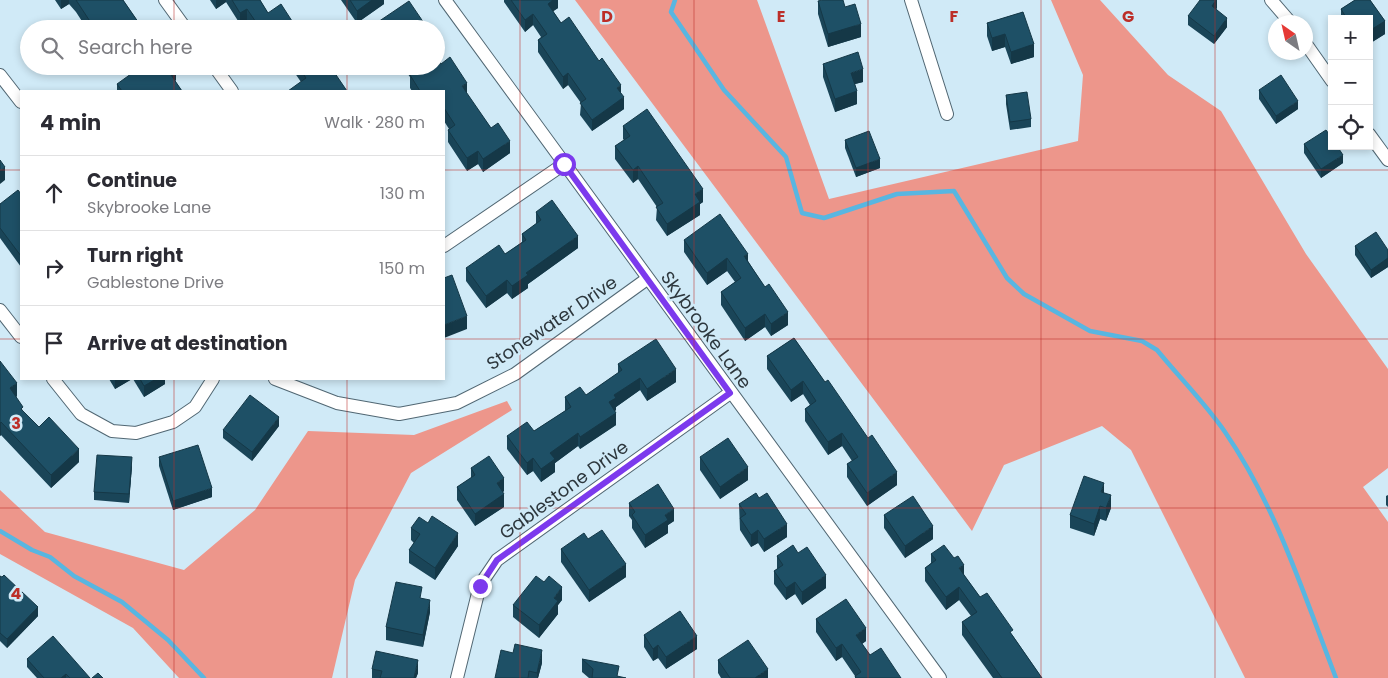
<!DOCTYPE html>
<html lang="en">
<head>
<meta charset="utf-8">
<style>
	body { margin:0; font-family:Poppins,sans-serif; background:#f7f7f7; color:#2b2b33 }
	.controls { position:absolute; right:15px; top:15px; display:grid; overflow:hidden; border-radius:0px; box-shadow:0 2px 8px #0003 }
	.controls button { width:45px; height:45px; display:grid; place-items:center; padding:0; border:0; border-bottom:1px solid #e1e1e2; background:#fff; color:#2b2b33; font:25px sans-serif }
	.compass { position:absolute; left:1268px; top:15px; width:45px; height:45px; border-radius:50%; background:#fff; box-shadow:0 2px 8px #0003; rotate:326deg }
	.stop { position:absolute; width:15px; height:15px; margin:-11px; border:4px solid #7c3aed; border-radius:50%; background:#fff }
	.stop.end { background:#7c3aed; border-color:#fff; box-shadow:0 1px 5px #0008 }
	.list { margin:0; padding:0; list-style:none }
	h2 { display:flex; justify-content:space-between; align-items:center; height:65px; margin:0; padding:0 20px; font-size:21px }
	h2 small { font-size:16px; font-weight:400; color:#7c7c81 }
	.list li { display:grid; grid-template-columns:32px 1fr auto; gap:15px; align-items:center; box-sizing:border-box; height:75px; padding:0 20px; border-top:1px solid #e1e1e2 }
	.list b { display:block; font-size:19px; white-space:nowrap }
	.list p { margin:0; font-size:16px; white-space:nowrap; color:#7c7c81 }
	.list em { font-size:16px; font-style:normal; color:#7c7c81 }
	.icon { flex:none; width:28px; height:28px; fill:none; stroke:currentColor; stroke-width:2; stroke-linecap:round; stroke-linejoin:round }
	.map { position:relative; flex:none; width:1388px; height:678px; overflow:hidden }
	.search { position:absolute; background:#fff; box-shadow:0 2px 8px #0003; left:20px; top:20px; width:425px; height:55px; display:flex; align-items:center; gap:12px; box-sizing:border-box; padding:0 18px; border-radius:28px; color:#7c7c81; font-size:19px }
	.panel { position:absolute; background:#fff; box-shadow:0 2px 8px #0003; left:20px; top:90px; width:425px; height:290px; border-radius:0px }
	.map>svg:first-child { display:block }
	.forest { fill:#ed968b }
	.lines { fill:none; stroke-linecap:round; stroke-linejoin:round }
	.stream { stroke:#58b6e1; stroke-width:4.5 }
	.minor-casing { stroke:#516773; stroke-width:14 }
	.minor { stroke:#fff; stroke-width:12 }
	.wall { fill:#1a4558 }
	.shaded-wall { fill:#153847 }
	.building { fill:#1e5066; stroke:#153847 }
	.route { stroke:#7c3aed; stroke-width:6 }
	.grid { fill:none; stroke:#bc2e28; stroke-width:1; stroke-opacity:0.55 }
	.labels { text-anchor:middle; stroke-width:5; stroke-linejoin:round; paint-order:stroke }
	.street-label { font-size:18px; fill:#2d373d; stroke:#d0eaf7 }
	.grid-label { font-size:16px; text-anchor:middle; font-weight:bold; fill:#bc2e28; stroke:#d0eaf7; stroke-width:5; stroke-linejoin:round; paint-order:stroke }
</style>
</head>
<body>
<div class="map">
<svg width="1388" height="678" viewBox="0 0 1388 678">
	<rect width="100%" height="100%" fill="#d0eaf7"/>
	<g class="forest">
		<polygon points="575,0 757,0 829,199 1078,141 1083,75 1051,0 1100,0 1168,75 1221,111 1306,254 1388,369 1388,468 1363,487 1388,522 1388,678 1245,678 1131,450 1102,426 1004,465 972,531"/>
		<polygon points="507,401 512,410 411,473 355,580 332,678 179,678 133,628 0,554 0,490 45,532 184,570 255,510 308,431 414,435"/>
	</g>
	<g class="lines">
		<g class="stream">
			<path d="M675 0 671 12 724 90 786 157 802 213 824 218 897 194 954 191 1007 278 1024 294 1090 331 1142 341 1157 350C1179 377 1205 403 1225 432 1276 506 1304 595 1336 678"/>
			<polyline points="0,531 32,550 50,557 74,576 122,602 168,640 204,678"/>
		</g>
		<defs>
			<g id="minor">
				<polyline points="165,0 186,29"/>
				<polyline points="445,0 940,678"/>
				<polyline points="911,0 947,114"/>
				<polyline points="1271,0 1290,22"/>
				<polyline points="1306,44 1332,81"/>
				<polyline points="214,66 232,91"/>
				<polyline points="0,75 21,102"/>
				<polyline points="1369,134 1388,160"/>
				<polyline points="444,246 564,164"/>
				<polyline points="0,310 21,337"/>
				<polyline points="53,379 81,414 112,431 136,433 173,422 195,407 213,379"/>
				<polyline points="275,379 337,403 399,414 457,403 515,374 647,279"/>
				<polyline points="457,678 480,585 497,560 730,393"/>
			</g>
		</defs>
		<use href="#minor" class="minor-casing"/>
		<use href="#minor" class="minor"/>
	</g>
	<g class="wall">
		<polygon points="55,0 123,0 143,29 87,29 76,12 69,4 61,9"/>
		<polygon points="210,0 260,0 268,13 292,27 293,29 253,29 247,20 240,24 226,2 216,9"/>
		<polygon points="341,0 384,0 384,4 357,23"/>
		<polygon points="504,0 558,0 558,8 553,11 561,23 621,93 624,109 592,131 580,115 581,103 568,85 563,89 538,52 538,40 541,37 533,25 525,32 504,2"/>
		<polygon points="1217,0 1217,8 1216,9 1227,27 1214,44 1188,25 1188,16"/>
		<polygon points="1355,0 1370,0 1385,21 1385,34 1369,44 1369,19 1341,19 1341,9"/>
		<polygon points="818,1 845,7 861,37 828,47 818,14"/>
		<polygon points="1023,12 1034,57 1011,64 1005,47 992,51 987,36 987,23"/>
		<polygon points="441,64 467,95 491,128 510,153 483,172 478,164 467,171 448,142 448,130 449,129 444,121 444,91 412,91 410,88 410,77 402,66 436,66"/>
		<polygon points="823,64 863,82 855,84 857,104 835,112 823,77"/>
		<polygon points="268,66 287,66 274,75"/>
		<polygon points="290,66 330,66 301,82"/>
		<polygon points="176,80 175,81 182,91 117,91 117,84"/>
		<polygon points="1259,90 1298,109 1276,124 1259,99"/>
		<polygon points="1006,95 1031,119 1031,127 1010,130 1006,104"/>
		<polygon points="623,126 703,202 700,204 700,215 667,236 656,220 657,207 638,179 633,183 615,159 615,146 624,140 623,139"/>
		<polygon points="845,140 880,168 856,177 845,148"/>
		<polygon points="1304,144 1343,163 1321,178 1304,153"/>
		<polygon points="21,194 21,267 0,238 0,204"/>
		<polygon points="536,212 578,248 528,284 528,288 512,299 507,293 486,308 466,281 466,268 505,254 522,242 522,234 536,224"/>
		<polygon points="684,240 748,261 788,325 771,336 765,327 745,341 721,305 721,292 735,282 727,271 707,285 684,252"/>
		<polygon points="1355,246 1388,250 1388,267 1371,278 1355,255"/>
		<polygon points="794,338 897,485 867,506 847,477 847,464 852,461 842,446 828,455 805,421 805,409 810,405 803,394 791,402 767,369 767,356"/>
		<polygon points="0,361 17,396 16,397 23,411 39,427 79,462 51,488 1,435 0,436"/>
		<polygon points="618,364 676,382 647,401 640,390 616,407 616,410 615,411 616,425 580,449 578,446 555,463 555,472 541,482 533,471 527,475 507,449 507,436 534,431 565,411 565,397 586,395 618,373"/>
		<polygon points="109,379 132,379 115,389"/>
		<polygon points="133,379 165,379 165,384 144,397"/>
		<polygon points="279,426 252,461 223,438 223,430"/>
		<polygon points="159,457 212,497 173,510 159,466"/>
		<polygon points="700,457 748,480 720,499 700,470"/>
		<polygon points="132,466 129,503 94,500 94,492"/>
		<polygon points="471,468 504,491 503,492 504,507 475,526 457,500 457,487 471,478"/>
		<polygon points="1104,493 1111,508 1106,521 1100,519 1094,536 1070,528 1070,515"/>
		<polygon points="1388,495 1388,507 1386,505 1386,496"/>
		<polygon points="629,503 674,521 668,525 668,533 645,548 632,528 632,520 629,516"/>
		<polygon points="739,504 787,537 764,552 758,543 751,547 740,530"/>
		<polygon points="884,515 933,539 905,558 884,528"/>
		<polygon points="411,528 458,546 435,580 409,563 409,550 414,543 411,540"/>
		<polygon points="588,539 626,577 589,602 561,562 561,549"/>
		<polygon points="798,553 826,588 802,605 795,594 786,600 774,584 774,571 777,569 777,556"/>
		<polygon points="931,554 964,575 980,597 1013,636 1042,678 993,678 962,635 962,622 971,616 959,600 946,610 925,581 925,568 931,563"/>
		<polygon points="0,576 38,616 7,648 0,641"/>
		<polygon points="422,598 430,612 423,647 386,640 386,627"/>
		<polygon points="562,600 558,605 558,614 539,638 513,617 513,605"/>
		<polygon points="816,619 866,641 862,644 870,655 901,678 855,678 855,676 842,657 836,661 816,632"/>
		<polygon points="644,635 697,649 666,669 658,658 653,661 644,647"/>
		<polygon points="27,659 90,678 37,678 27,667"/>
		<polygon points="582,659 619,677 626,678 589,678 582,672"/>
		<polygon points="718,660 768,678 721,678 718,673"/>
		<polygon points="542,663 538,678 495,678"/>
		<polygon points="372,669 418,673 416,678 372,678"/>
	</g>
	<g class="shaded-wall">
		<polygon points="61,0 69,0 69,4 61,9"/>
		<polygon points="216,0 226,0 226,2 216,9"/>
		<polygon points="372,0 384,0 384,4 357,23 357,11"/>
		<polygon points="553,0 558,0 558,8 548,15 548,4"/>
		<polygon points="1216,0 1217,0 1217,8 1212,15 1212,6"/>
		<polygon points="247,9 247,20 240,24 240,13"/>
		<polygon points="533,14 533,25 525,32 525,20"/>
		<polygon points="1227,18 1227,27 1214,44 1214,36"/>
		<polygon points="1385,21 1385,34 1369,44 1369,31"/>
		<polygon points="861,24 861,37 828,47 828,34"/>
		<polygon points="1005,34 1005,47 992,51 992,38"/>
		<polygon points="1034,44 1034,57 1011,64 1011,52"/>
		<polygon points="115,66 120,66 115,70"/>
		<polygon points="274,66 287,66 274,75"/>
		<polygon points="176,68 176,80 169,85 169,72"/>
		<polygon points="863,69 863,82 851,85 851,73"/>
		<polygon points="568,73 568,85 563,89 563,77"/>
		<polygon points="467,83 467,95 462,86"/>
		<polygon points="621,85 621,97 617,88"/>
		<polygon points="857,91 857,104 835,112 835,99"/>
		<polygon points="624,97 624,109 592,131 592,120"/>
		<polygon points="1298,101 1298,109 1276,124 1276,116"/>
		<polygon points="510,141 510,153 483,172 483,159"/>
		<polygon points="478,151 478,164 467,171 467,158"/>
		<polygon points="1343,155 1343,163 1321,178 1321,169"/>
		<polygon points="880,159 880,168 856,177 856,168"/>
		<polygon points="638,166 638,179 633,183 633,170"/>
		<polygon points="5,167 5,180 0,184 0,171"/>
		<polygon points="703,189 703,202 700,204 700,215 667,236 667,224 695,194"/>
		<polygon points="578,236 578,248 528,284 528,288 512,299 512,286 526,273"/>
		<polygon points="748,254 748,267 744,256"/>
		<polygon points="727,258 727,271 707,285 707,273"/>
		<polygon points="1388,258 1388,267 1371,278 1371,270"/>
		<polygon points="507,280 507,293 486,308 486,296"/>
		<polygon points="788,312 788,325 771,336 771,324"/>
		<polygon points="765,314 765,327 745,341 745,328"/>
		<polygon points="467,316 467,329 444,338 444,325"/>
		<polygon points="676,369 676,382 647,401 647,389"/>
		<polygon points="640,378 640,390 616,407 616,410 609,415 609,402 614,395"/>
		<polygon points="115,379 132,379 115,389"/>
		<polygon points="156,379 165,379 165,384 144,397 144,386"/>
		<polygon points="803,381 803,394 791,402 791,390"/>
		<polygon points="17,383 17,396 10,401 10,388"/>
		<polygon points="616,413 616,425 580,449 580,437"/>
		<polygon points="279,417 279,426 252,461 252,452"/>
		<polygon points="1,422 1,435 0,436 0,423"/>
		<polygon points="578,433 578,446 555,463 555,472 541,482 541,469 550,453"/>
		<polygon points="842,433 842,446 828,455 828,442"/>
		<polygon points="79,449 79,462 51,488 51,475"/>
		<polygon points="132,457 132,466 129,503 129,494"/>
		<polygon points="533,458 533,471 527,475 527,463"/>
		<polygon points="748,467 748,480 720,499 720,487"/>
		<polygon points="897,472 897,485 867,506 867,493"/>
		<polygon points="504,478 504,491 497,496 497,483"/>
		<polygon points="1104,483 1104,495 1101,492"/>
		<polygon points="212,488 212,497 173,510 173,501"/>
		<polygon points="504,494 504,507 475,526 475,514"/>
		<polygon points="1111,495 1111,508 1106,521 1106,508"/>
		<polygon points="1100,506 1100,519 1094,536 1094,524"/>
		<polygon points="674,509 674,521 668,525 668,533 645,548 645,535 665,515"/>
		<polygon points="787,524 787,537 764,552 764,539"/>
		<polygon points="933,526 933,539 905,558 905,546"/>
		<polygon points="758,530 758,543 751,547 751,535"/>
		<polygon points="458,533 458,546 435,580 435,568"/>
		<polygon points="626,564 626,577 589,602 589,590"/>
		<polygon points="964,565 964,577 959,568"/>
		<polygon points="826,575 826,588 802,605 802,592"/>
		<polygon points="795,582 795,594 786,600 786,588"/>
		<polygon points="562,587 562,600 558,605 558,614 539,638 539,625 554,598"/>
		<polygon points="959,587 959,600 946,610 946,597"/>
		<polygon points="430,600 430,612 423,647 423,635"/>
		<polygon points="38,607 38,616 7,648 7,639"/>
		<polygon points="866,628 866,641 856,648 856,635"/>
		<polygon points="697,636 697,649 666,669 666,657"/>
		<polygon points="842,644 842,657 836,661 836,648"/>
		<polygon points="658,645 658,658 653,661 653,649"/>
		<polygon points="542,650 542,663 538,678 537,678 537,673"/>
		<polygon points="418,660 418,673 416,678 414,678"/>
		<polygon points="768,669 768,678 755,678"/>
		<polygon points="66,674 66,678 61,678"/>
	</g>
	<g class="building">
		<polygon points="76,0 123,0 143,29 95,29"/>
		<polygon points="232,0 260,0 268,13 281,4 292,21 289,23 293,29 258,29 260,28 247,9 240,13"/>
		<polygon points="350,0 372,0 357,11"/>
		<polygon points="511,0 553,0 548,4 561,23 569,17 599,61 602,58 621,85 617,88 624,97 592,120 580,103 586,99 568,73 563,77 538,40 547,34 533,14 525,20"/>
		<polygon points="822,0 843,0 845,7 855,4 861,24 828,34 818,1"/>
		<polygon points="1200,0 1216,0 1212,6 1227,18 1214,36 1188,16"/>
		<polygon points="1355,0 1370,0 1385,21 1369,31 1369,19 1347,19 1341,9"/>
		<polygon points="409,1 428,29 374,29 372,26"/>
		<polygon points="1023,12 1034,44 1011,52 1005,34 992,38 987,23"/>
		<polygon points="858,52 863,69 851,73 857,91 835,99 823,64"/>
		<polygon points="436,57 441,64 450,57 467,83 462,86 491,128 498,123 510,141 483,159 478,151 467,158 448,130 455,125 444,108 444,91 420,91 410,75 415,72 411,66 436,66"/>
		<polygon points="142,66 175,66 176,68 169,72 182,91 122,91 117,84"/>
		<polygon points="298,66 330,66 347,91 288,91 306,78"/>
		<polygon points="1281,75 1298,101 1276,116 1259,90"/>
		<polygon points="1027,92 1031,119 1010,122 1006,95"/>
		<polygon points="647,109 703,189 695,194 700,202 667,224 656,207 663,203 638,166 633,170 615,146 630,136 623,126"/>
		<polygon points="1326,130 1332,138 1332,146 1337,146 1343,155 1321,169 1304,144"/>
		<polygon points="869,131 880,159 856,168 845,140"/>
		<polygon points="0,160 5,167 0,171"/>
		<polygon points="18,190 21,194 21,256 0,228 0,204"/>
		<polygon points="552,200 578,236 526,273 528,275 512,286 507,280 486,296 466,268 499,245 505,254 526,240 522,234 541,220 536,212"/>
		<polygon points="720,214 748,254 744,256 765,287 769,284 788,312 771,324 765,314 745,328 721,292 741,278 727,258 707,273 684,240"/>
		<polygon points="1376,232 1388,250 1388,258 1371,270 1355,246"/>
		<polygon points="452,275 467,316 444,325 444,278"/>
		<polygon points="794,338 825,382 828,380 868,438 872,435 897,472 867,493 847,464 858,457 842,433 828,442 805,409 816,401 803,381 791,390 767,356"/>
		<polygon points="656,339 676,369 647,389 640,378 614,395 616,398 609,402 616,413 580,437 578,433 550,453 555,459 541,469 533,458 527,463 507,436 527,422 534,431 551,420 571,407 565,397 580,387 586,395 622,370 618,364"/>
		<polygon points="0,361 17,383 10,388 23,407 21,409 39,427 49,417 79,449 51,475 1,422 0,423"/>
		<polygon points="140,379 156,379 144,386"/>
		<polygon points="250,395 279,417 252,452 223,430"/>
		<polygon points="728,438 748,467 720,487 700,457"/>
		<polygon points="198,445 212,488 173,501 159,457"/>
		<polygon points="97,455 132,457 129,494 94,492"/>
		<polygon points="489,456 504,478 497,483 504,494 475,514 457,487 475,475 471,468"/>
		<polygon points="1084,476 1104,483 1101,492 1111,495 1106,508 1100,506 1094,524 1070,515"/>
		<polygon points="658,484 674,509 665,515 668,520 645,535 632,515 635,512 629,503"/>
		<polygon points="756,493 759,498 767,493 787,524 764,539 758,530 751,535 740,518 746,514 739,504"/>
		<polygon points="913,496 933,526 905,546 884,515"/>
		<polygon points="432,516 458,533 435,568 409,550 420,534 411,528 419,517 428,523"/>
		<polygon points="602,530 626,564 589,590 561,549 584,533 588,539"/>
		<polygon points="793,545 798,553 807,547 826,575 802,592 795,582 786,588 774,571 783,565 777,556"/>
		<polygon points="944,545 954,558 958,556 964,565 959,568 980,597 987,593 1013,630 1010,632 1042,678 1002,678 962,622 977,612 959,587 946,597 925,568 936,560 931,554"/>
		<polygon points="4,575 38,607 7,639 0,633 0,576 2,577"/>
		<polygon points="536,576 544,582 549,576 562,587 554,598 558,601 539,625 513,605"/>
		<polygon points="396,582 422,587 420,598 430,600 423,635 386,627"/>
		<polygon points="846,599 866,628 856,635 870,655 881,648 901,678 856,678 855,676 861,672 842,644 836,648 816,619"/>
		<polygon points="680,611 697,636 666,657 658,645 653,649 644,635"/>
		<polygon points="53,636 90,678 70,678 66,674 61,678 44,678 27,659"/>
		<polygon points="748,640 768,669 755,678 730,678 718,660"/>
		<polygon points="515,644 542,650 537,673 529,671 528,678 495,678 501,650 513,653"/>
		<polygon points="376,651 418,660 414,678 380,678 382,671 372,669"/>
		<polygon points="582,659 619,666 617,676 626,678 592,678 593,669"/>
		<polygon points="98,673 103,678 92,678"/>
	</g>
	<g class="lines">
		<polyline class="route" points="480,586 497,560 730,393 564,164"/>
	</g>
	<path class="grid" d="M174 0V29M347 0V29M520 0V678M694 0V678M868 0V678M1041 0V678M1215 0V678M174 66V91M347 66V91M0 170H21M444 170H1388M0 339H21M444 339H1388M174 379V678M347 379V678M0 508H1388"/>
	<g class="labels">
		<g class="street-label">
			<text transform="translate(552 323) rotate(-34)" y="6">Stonewater Drive</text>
			<text transform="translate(706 330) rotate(54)" y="6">Skybrooke Lane</text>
			<text transform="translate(564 490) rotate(-36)" y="6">Gablestone Drive</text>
		</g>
	</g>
	<g class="grid-label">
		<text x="607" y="22">D</text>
		<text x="781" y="22">E</text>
		<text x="954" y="22">F</text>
		<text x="1128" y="22">G</text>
		<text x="16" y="429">3</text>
		<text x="16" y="599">4</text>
	</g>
</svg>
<div class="controls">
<button>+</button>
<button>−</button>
<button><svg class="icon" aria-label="locate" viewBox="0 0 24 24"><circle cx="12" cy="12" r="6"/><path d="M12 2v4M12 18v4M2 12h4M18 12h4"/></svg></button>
</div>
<svg class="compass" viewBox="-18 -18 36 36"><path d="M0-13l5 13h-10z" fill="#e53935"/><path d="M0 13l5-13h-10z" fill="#7c7c81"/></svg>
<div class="stop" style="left:564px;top:164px"></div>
<div class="stop end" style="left:480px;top:586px"></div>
<div class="search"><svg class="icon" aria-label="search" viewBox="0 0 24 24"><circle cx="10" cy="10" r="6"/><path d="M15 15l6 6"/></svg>Search here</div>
<section class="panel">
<h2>4 min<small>Walk · 280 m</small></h2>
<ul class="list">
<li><svg class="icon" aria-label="ahead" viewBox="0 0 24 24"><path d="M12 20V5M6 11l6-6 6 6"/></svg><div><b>Continue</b><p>Skybrooke Lane</p></div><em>130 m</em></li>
<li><svg class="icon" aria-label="right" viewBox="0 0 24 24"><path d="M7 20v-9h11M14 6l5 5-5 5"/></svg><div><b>Turn right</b><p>Gablestone Drive</p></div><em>150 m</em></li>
<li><svg class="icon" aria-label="arrive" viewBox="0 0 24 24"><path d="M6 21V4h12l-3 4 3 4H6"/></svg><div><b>Arrive at destination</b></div></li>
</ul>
</section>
</div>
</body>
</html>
